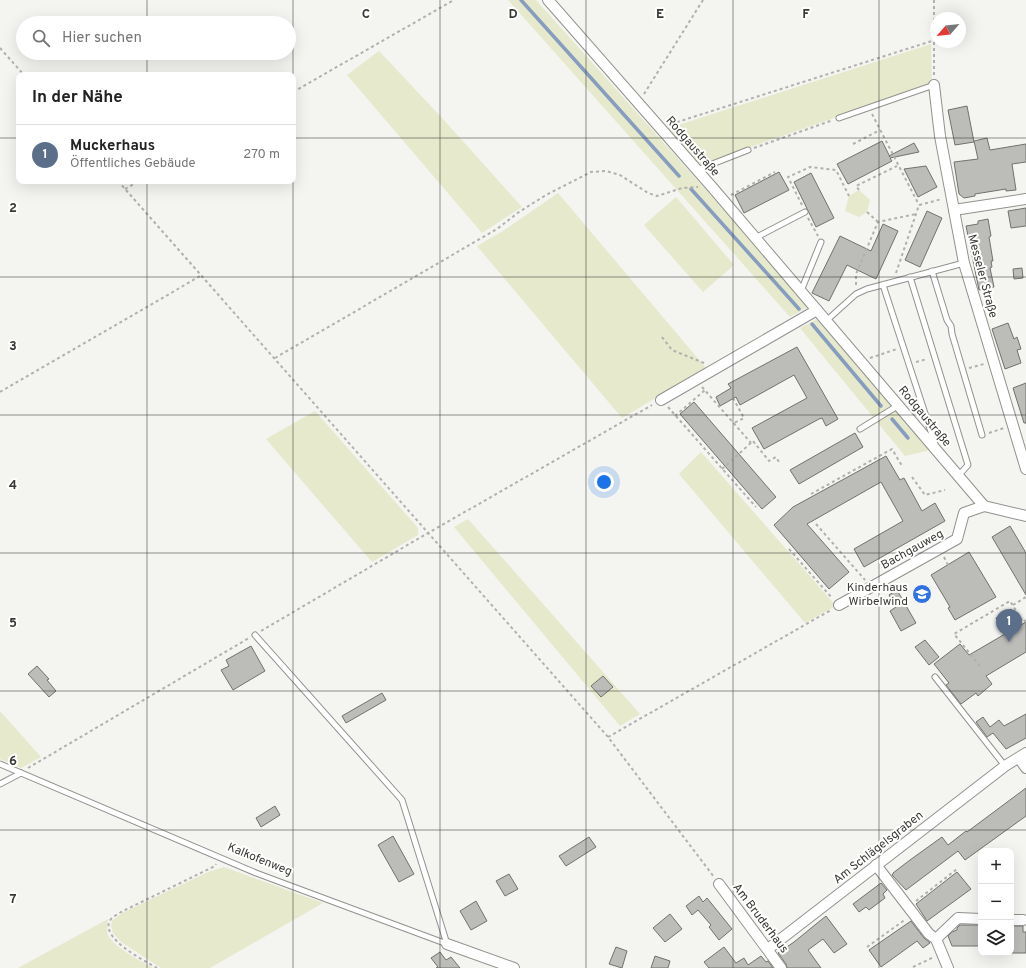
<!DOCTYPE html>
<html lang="de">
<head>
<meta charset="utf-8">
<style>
	body { margin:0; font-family:Overpass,sans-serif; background:#f2f2f2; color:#222 }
	.controls { position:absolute; right:12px; bottom:12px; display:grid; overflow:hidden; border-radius:8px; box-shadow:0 4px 16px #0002 }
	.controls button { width:36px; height:36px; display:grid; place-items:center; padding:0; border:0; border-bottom:1px solid #e0e0e0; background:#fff; color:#222; font:20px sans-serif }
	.compass { position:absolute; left:930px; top:12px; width:36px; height:36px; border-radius:50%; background:#fff; box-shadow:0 4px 16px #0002; rotate:242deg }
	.you { position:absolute; left:604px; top:482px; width:14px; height:14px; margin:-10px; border:3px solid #fff; border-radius:50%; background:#1a73e8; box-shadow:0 0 0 6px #1a73e833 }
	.badge { display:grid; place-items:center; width:26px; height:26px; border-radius:50%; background:#3072e0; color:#fff; font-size:13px; font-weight:700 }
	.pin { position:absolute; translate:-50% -33px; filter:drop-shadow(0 1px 2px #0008) }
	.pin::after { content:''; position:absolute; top:21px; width:14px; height:12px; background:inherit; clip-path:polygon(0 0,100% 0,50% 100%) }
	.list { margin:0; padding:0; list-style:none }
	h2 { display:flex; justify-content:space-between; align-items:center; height:52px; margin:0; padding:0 16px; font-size:17px }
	h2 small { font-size:13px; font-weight:400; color:#767676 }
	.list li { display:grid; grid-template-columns:26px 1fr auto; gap:12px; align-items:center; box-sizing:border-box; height:60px; padding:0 16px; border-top:1px solid #e0e0e0 }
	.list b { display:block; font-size:15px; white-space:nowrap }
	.list p { margin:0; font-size:13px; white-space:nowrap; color:#767676 }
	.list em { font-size:13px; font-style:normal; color:#767676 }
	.icon { flex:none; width:22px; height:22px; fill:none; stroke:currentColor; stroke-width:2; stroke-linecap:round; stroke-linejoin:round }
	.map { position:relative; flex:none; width:1026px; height:968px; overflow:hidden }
	.search { position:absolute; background:#fff; box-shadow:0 4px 16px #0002; left:16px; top:16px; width:280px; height:44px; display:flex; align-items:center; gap:10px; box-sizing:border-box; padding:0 14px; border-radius:22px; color:#767676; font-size:15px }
	.panel { position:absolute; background:#fff; box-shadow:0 4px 16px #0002; left:16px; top:72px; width:280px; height:112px; border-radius:8px }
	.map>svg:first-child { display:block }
	.green { fill:#e6e9cb }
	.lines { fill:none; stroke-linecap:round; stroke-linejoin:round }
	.stream { stroke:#869cc0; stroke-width:3.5 }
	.building { fill:#bcbcb9; stroke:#71716e }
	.lane-casing { stroke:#91928e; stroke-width:7 }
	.street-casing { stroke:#91928e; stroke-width:12 }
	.path { stroke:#b0b0ad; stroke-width:2; stroke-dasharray:3 3; stroke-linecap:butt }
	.lane { stroke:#fff; stroke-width:5 }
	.street { stroke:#fff; stroke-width:10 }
	.grid { fill:none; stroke:#393a38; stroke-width:1; stroke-opacity:0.55 }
	.labels { text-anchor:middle; stroke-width:4; stroke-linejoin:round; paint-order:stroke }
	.street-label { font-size:12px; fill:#393a38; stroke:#fffffe }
	.poi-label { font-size:12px; fill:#393a38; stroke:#fffffe; text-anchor:end }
	.grid-label { font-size:13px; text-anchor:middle; font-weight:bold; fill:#393a38; stroke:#fffffe; stroke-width:4; stroke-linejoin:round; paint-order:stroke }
</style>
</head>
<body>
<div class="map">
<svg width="1026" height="968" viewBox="0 0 1026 968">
	<rect width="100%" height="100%" fill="#f4f4f1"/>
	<g class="green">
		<polygon points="508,0 536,0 810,306 790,317"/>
		<polygon points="931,44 932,84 699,165 666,129"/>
		<polygon points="379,51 443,119 522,207 482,233 347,75"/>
		<polygon points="859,190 870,200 867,212 859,217 845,211 849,196"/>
		<polygon points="558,193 706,368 622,418 477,246 503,231"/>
		<polygon points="676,197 734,265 703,292 644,225"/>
		<polygon points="819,318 930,450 905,456 800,328"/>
		<polygon points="315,411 418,528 418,535 372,562 266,439"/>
		<polygon points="701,452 836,606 805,623 679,474"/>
		<polygon points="468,519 640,714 620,726 454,527"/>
		<polygon points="0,711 41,757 21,768 0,759"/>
		<polygon points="224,867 323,903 210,968 161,968 121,942 113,933 111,926 112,921 122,913 208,872"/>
		<path d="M108 919C107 925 106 932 109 937 116 948 141 961 153 968H18Z"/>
	</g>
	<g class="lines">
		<g class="stream">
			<polyline points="521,0 679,176"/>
			<polyline points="691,189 799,309"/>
			<polyline points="812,324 881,406"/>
			<polyline points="892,419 908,438"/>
		</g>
	</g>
	<g class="building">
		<polygon points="967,106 974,142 955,145 948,110"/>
		<polygon points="987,138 990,150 1026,144 1026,162 1012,164 1016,190 1006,191 1006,189 975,194 975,196 964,198 959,194 954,162 978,159 974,141"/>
		<polygon points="882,141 890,157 889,156 914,143 919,152 890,158 892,161 848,184 837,164"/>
		<polygon points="926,166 937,187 918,197 904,169"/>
		<polygon points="779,172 789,190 744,213 735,195"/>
		<polygon points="811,173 834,218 816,227 794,182"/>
		<polygon points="1026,208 1026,226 1011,228 1008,211"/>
		<polygon points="927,211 942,218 920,267 905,260"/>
		<polygon points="988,219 991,236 989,237 993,261 991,261 992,267 990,268 994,287 979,290 966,226 978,224 978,221"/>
		<polygon points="883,224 898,231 876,279 847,265 829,301 812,293 840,236 871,251"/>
		<polygon points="1022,268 1023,278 1014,279 1013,269"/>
		<polygon points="1008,323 1014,339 1017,337 1021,349 1017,350 1021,363 1005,369 992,329"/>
		<polygon points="797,347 838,419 826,426 822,418 819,419 764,449 752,428 807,398 794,375 740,405 736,397 720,406 716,397 731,388 728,384"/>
		<polygon points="1026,383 1026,423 1024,423 1013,388"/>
		<polygon points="694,402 776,497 762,509 680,414"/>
		<polygon points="855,433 863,447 799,484 790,470"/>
		<polygon points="886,456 900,480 904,478 922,511 935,503 945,521 864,567 854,549 903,521 881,482 807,524 849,572 829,589 774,525 793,507"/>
		<polygon points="1010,526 1026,553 1026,595 992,537"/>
		<polygon points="969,552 996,597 955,620 948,608 950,607 931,575"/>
		<polygon points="897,590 916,623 901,631 890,611 896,607 889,595"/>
		<polygon points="1011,609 1021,625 1026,622 1026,652 986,676 992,684 978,696 976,693 961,704 946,685 949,683 934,664 960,644 969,655 1005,634 996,618"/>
		<polygon points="925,640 939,657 929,665 915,647"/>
		<polygon points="251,646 265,671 233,690 221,670 229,666 226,660"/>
		<polygon points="37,666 49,679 47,680 56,691 49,697 28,674"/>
		<polygon points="603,676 613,687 601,697 591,686"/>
		<polygon points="382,693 386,700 346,723 342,716"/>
		<polygon points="1026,714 1026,738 1006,749 993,733 987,737 976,722 983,717 990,727 999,720 1004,726"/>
		<polygon points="1026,788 1026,816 965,860 958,851 906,890 892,875 893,874 893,873 910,860 942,837 948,845 966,831 967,832"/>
		<polygon points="275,806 280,815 261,827 256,818"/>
		<polygon points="393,836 414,874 399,882 378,845"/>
		<polygon points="589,837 596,847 566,866 559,856"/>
		<polygon points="957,872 971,889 927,921 916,904"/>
		<polygon points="509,874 518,889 505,896 496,881"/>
		<polygon points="881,883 887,890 883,894 885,898 869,910 866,907 859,912 853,904"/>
		<polygon points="699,896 703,902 707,898 732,929 719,940 709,927 711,925 698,910 692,915 686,906"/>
		<polygon points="476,901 487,921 471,930 460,911"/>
		<polygon points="670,914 682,929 665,942 653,928"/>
		<polygon points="826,916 847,944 834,953 823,939 808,950 821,968 787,968 786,964 778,953 794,942"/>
		<polygon points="911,921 924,938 930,943 923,948 917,941 881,967 869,950"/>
		<polygon points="960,925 981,925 981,935 979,935 979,946 952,946 948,936 952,932 957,930 957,928"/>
		<polygon points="1011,926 1023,926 1023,932 1026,932 1026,953 1011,953"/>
		<polygon points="616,947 627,951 622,968 609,964"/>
		<polygon points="724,947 736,963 744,958 748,965 761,956 766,962 768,961 773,968 709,968 704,962"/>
		<polygon points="440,952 446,960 451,957 460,968 436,968 438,967 431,958"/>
		<polygon points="655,956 670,961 668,968 651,968"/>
	</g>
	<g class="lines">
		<defs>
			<g id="lane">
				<polyline points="839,118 934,85"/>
				<polyline points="697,170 748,150"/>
				<polyline points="755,238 805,212"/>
				<polyline points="932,271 947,320 951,326 952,334 982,435"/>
				<polyline points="910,277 968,465 958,476"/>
				<polyline points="883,285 935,444"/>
				<polyline points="801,291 821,242"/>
				<polyline points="826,321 856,294 867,289 964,263"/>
				<polyline points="860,429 899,405"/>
				<polyline points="255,635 402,800 447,944"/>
				<polyline points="935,677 1005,766"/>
				<polyline points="0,764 256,873 447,944"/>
				<polyline points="0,784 21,773"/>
			</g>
			<g id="street">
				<polyline points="548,0 712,187 984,506 1026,516"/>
				<polyline points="934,85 940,136 964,263 1026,469"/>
				<polyline points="954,210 1026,199"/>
				<polyline points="661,400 817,310"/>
				<polyline points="839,605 957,539 964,513 984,506"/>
				<polyline points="1019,758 1026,768"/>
				<polyline points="876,865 929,934 936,939 948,968"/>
				<polyline points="719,884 781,968"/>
				<polyline points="1011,920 1023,920"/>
				<polyline points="936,939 958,918 981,919"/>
				<polyline points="447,944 514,968"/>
				<polyline points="768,949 1005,766 1026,753"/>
			</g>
		</defs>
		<use href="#lane" class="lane-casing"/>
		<use href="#street" class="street-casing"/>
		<g class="path">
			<polyline points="0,48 24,75"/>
			<polyline points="934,75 934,0"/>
			<polyline points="293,92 454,0"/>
			<polyline points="644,94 703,0"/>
			<polyline points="872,114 919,205"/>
			<polyline points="671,124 935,40"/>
			<polyline points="853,144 880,130"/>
			<polyline points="754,148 833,120"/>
			<polyline points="118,181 608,737 714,877"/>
			<polyline points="125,189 139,181"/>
			<polyline points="859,190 856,186 897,166"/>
			<polyline points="731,195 775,172"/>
			<polyline points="802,205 788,177 810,167 836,170 849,196"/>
			<polyline points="867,212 878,222"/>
			<polyline points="808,218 818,236"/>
			<polyline points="896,273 919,205 942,199"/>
			<polyline points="856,285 856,274 878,222 916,214"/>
			<polyline points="662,337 672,350 704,363"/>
			<polyline points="275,358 497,229 519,212 546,195 591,172 606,171 620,175 648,193 657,196 682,188 698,187"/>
			<polyline points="870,358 897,349"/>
			<polyline points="916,362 927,359"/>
			<polyline points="969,368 984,364"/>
			<polyline points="702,387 751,443"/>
			<polyline points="0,392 202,275"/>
			<polyline points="733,398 744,418 734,423"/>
			<polyline points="668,407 756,507"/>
			<polyline points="675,416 705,390"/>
			<polyline points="989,433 1004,428"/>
			<polyline points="722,469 753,441 769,461 776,457 779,462"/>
			<polyline points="912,477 925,495 945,490"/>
			<polyline points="811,494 892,449 902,466"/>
			<polyline points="816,524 865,580"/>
			<polyline points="789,549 832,598"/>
			<polyline points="944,557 948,565"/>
			<polyline points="1013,605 1026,597"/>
			<polyline points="261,631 428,533 652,405"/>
			<polyline points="980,666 954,634 1010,601 1023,622 1026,620"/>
			<polyline points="608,737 831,610"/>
			<polyline points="28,768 249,638"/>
			<polyline points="916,901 957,869"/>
			<polyline points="867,947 906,919"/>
			<polyline points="913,967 934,957"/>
			<path d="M157 968C145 961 97 937 111 919 114 916 118 914 121 912L215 866 216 864"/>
		</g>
		<use href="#lane" class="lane"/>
		<use href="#street" class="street"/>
	</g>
	<path class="grid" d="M147 0V23M293 0V968M440 0V968M586 0V968M733 0V968M879 0V968M147 53V75M0 138H19M293 138H1026M147 181V968M0 277H1026M0 415H1026M0 553H1026M0 691H1026M0 830H1026"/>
	<defs>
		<symbol id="school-disc" viewBox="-11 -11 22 22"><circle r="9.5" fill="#3072e0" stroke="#fffffe"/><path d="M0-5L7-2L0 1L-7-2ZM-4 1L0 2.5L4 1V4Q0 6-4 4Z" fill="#fff"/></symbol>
	</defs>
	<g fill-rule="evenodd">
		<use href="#school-disc" x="911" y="583" width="22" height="22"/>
	</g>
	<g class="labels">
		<g class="street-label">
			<text transform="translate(693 146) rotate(49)" y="4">Rodgaustraße</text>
			<text transform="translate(983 276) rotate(75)" y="4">Messeler Straße</text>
			<text transform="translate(925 416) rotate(50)" y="4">Rodgaustraße</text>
			<text transform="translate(912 549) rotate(-29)" y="4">Bachgauweg</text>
			<text transform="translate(878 847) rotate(-38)" y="4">Am Schlägelsgraben</text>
			<text transform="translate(260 859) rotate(22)" y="4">Kalkofenweg</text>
			<text transform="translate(761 918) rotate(53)" y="4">Am Bruderhaus</text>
		</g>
		<g class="poi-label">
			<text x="908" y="591">Kinderhaus<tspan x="908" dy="14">Wirbelwind</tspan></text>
		</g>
	</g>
	<g class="grid-label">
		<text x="366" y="18">C</text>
		<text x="513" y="18">D</text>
		<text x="660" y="18">E</text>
		<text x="806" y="18">F</text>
		<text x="13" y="212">2</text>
		<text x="13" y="350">3</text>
		<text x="13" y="489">4</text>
		<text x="13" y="627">5</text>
		<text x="13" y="765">6</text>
		<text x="13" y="903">7</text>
	</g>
</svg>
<div class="controls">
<button>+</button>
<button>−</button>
<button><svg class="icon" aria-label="layers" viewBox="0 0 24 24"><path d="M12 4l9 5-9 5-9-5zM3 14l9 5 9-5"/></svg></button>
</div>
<svg class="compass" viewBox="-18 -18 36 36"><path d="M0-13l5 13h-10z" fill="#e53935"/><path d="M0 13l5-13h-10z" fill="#767676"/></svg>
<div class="you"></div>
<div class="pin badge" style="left:1009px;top:642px;background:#5c6f8a">1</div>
<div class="search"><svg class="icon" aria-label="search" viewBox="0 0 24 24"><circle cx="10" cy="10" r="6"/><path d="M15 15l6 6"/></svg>Hier suchen</div>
<section class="panel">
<h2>In der Nähe<small></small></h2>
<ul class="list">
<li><span class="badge" style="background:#5c6f8a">1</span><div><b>Muckerhaus</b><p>Öffentliches Gebäude</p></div><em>270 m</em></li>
</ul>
</section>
</div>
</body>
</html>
